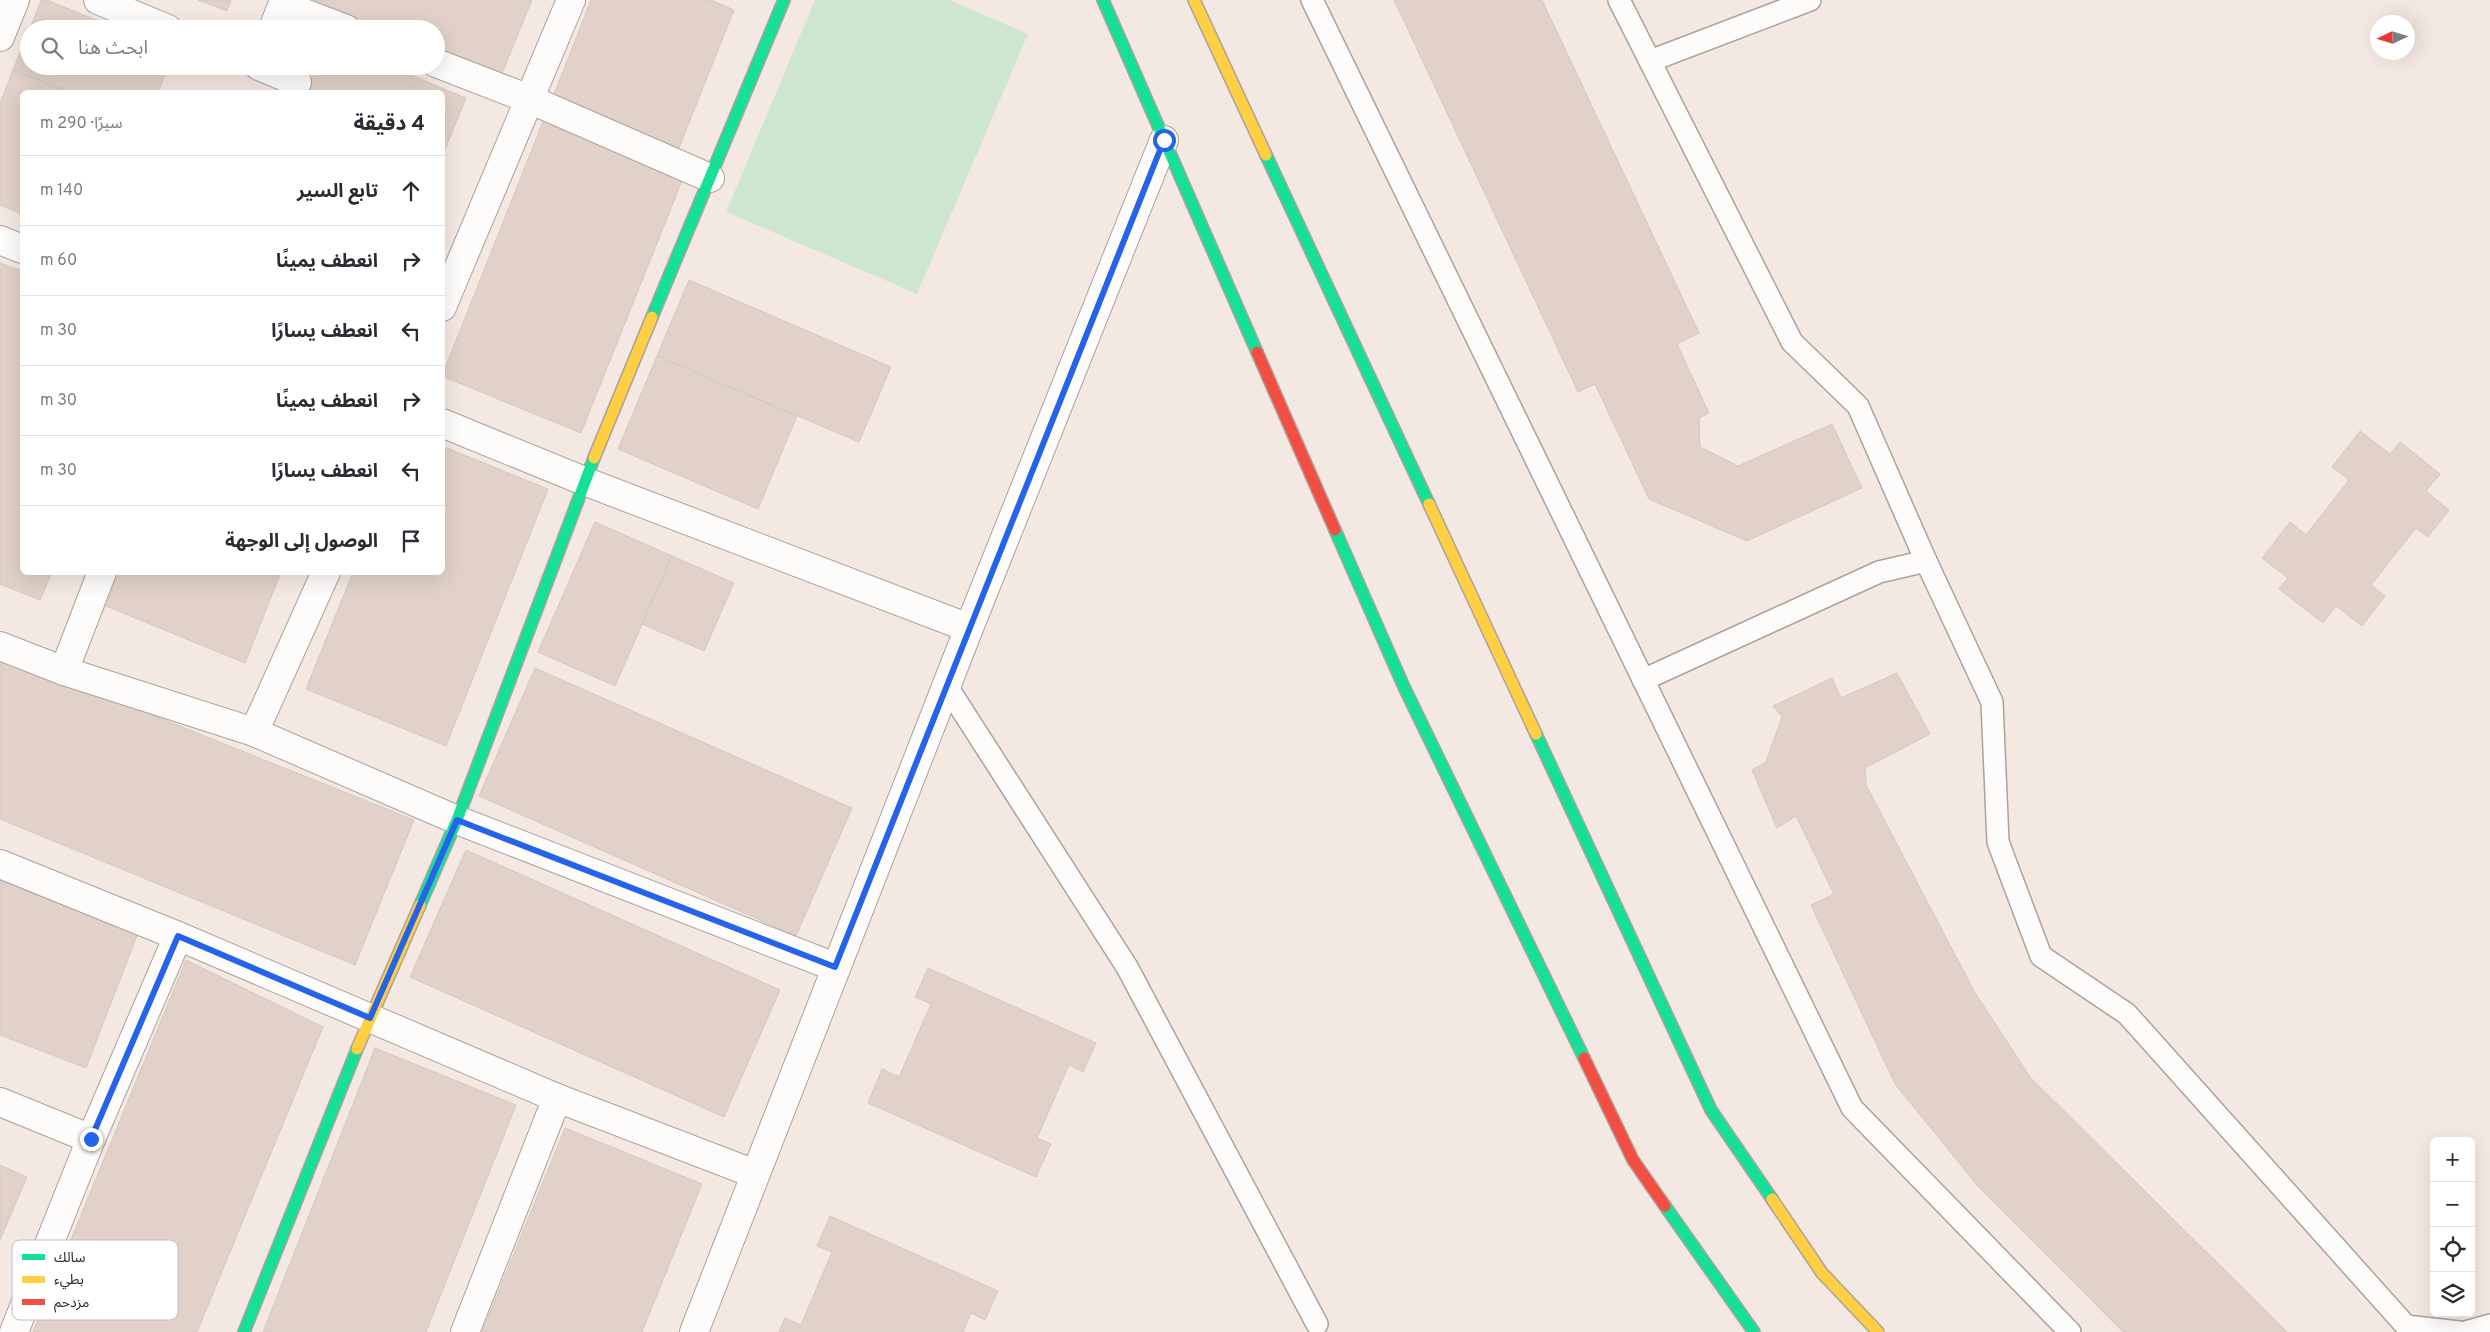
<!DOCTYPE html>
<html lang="ar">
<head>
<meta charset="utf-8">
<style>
	body { margin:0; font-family:Overpass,"Noto Sans Arabic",sans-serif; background:#f2f2f3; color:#2b2b33; direction:rtl }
	.controls { position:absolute; right:15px; bottom:15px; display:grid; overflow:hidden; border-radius:8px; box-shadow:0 5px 20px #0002 }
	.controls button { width:45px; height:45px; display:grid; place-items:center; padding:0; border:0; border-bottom:1px solid #e1e1e2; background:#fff; color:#2b2b33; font:25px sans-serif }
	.compass { position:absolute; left:2370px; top:15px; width:45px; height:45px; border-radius:50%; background:#fff; box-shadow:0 5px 20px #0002; rotate:266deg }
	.stop { position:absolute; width:15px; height:15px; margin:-11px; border:4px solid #2563eb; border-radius:50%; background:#fff }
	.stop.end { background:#2563eb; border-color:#fff; box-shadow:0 1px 5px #0008 }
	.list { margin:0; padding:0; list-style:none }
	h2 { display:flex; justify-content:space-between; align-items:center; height:65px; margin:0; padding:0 20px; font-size:21px }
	h2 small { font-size:16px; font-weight:400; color:#7c7c81 }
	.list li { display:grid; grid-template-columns:32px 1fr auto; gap:15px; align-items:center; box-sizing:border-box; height:70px; padding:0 20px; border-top:1px solid #e1e1e2 }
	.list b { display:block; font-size:19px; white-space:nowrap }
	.list em { font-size:16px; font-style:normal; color:#7c7c81 }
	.icon { flex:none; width:28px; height:28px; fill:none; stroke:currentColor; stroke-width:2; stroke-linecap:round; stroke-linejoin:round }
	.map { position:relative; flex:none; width:2490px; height:1332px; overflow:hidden; direction:ltr }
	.search { position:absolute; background:#fff; box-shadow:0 5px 20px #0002; left:20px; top:20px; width:425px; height:55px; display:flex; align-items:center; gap:12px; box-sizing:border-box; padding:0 18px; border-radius:28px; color:#7c7c81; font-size:19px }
	.panel { position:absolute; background:#fff; box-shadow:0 5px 20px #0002; left:20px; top:90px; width:425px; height:485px; border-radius:8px; direction:rtl }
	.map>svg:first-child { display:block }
	.green { fill:#cee6ce }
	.building { fill:#e1d1c8; stroke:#d2c9c3 }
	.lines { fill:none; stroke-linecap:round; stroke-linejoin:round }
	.lane-casing { stroke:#aca29d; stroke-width:24 }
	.street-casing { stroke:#aca29d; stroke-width:30 }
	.fast-casing { stroke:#aca29d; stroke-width:14 }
	.slow-casing { stroke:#aca29d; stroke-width:14 }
	.jam-casing { stroke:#aca29d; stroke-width:14 }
	.lane { stroke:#fdfcfb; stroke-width:21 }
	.street { stroke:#fdfcfb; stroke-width:28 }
	.fast { stroke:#16e098; stroke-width:11 }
	.slow { stroke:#ffcf43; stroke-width:11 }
	.jam { stroke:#f24e42; stroke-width:11 }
	.route { stroke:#2563eb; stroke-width:6 }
	.key { fill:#fff; stroke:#c1bebd; stroke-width:1 }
	.key-label { font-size:14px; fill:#312722 }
</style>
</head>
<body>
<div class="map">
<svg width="2490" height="1332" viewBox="0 0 2490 1332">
	<rect width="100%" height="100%" fill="#f4e8e2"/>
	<polygon class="green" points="815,0 949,0 1028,34 917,294 726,212"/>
	<g class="building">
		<polygon points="41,0 47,0 118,29 30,29"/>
		<polygon points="198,0 231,0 227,11"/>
		<polygon points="314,0 532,0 501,76 436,50 436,29 385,29"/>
		<polygon points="591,0 711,0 734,10 677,153 551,102"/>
		<polygon points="1394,0 1542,0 1699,333 1677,344 1709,413 1699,418 1700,447 1738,466 1832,424 1862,488 1747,541 1649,499 1595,384 1578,392"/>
		<polygon points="29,31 29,66 169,66 158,92 70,92 13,70"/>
		<polygon points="317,66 389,66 466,98 442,157 442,92 306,92"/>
		<polygon points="13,70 70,92 22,92 22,214 0,205 0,103"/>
		<polygon points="544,119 684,176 581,433 442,376"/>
		<polygon points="0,263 22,271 22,572 52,572 40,600 0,584"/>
		<polygon points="689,280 891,367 859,442 657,356"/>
		<polygon points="657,356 797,416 758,509 618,449"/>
		<polygon points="2360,431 2390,454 2400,442 2440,474 2426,491 2449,510 2428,537 2416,528 2371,585 2385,596 2362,626 2336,606 2323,623 2279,589 2288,578 2262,558 2290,522 2306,535 2349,480 2332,467"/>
		<polygon points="442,446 548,489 446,746 306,689 353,572 442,572"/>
		<polygon points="595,522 672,556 615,686 538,652"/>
		<polygon points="672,556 734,583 704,651 642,624"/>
		<polygon points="119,572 281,572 245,663 106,606"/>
		<polygon points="0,654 414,820 355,965 0,819"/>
		<polygon points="535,668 852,808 796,936 479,796"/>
		<polygon points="1897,673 1930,734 1865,768 1866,785 1974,991 2030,1077 2287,1332 2123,1332 1977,1185 1895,1084 1811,905 1834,894 1796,816 1777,828 1752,770 1766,762 1782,717 1773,706 1832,678 1841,698"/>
		<polygon points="466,850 780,990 724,1117 410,977"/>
		<polygon points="0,879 138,933 86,1068 0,1035"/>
		<polygon points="186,960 323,1027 197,1332 33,1332"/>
		<polygon points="928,968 1096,1043 1083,1072 1069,1065 1037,1138 1051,1144 1036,1177 868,1103 882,1069 899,1077 931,1004 915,997"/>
		<polygon points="375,1048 516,1105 426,1332 263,1332"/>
		<polygon points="565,1128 702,1184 642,1332 482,1332"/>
		<polygon points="0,1165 27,1177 0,1240"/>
		<polygon points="830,1216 998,1291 985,1320 971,1313 963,1332 779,1332 785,1318 801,1325 832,1252 817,1246"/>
	</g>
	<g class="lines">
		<defs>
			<g id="lane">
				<polyline points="1312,0 1852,1108 2070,1332"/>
				<polyline points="1619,0 1792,342 1858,406 1926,561"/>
				<polyline points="1650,61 1810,0"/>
				<polyline points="1643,680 1879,572 1926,561 1992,702 1998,842 2041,956 2127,1014 2406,1326 2459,1332"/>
				<polyline points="946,685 1127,967 1317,1324"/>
				<polyline points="2465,1332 2490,1325"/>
			</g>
			<g id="street">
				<polyline points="98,0 168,29"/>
				<polyline points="283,5 346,29"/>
				<polyline points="273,29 284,0"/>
				<polyline points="0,37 15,0"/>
				<polyline points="436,63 529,99 710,178"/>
				<polyline points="259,66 297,82 293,92"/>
				<polyline points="0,240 22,249"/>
				<polyline points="442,307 571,0"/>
				<polyline points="442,423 584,481 969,628"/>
				<polyline points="0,646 64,671 254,732 457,820 835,967"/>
				<polyline points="64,671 102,572"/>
				<polyline points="254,732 326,572"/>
				<polyline points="0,864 178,936 557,1098 755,1174"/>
				<polyline points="0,1102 91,1139"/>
				<polyline points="14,1332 91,1139 178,936"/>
				<polyline points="465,1332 557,1098"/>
				<polyline points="694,1332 969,628 1164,140"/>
			</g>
			<g id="fast">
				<polyline points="1103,0 1257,352"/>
				<polyline points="1266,155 1429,504"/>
				<polyline points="652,317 784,0"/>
				<polyline points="1335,530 1404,687 1584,1058"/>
				<polyline points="1536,734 1711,1110 1772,1199"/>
				<polyline points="420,905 457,820 594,458"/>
				<polyline points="1665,1206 1754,1332"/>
				<polyline points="244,1332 357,1049"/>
			</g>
			<g id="slow">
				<polyline points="1194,0 1266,155"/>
				<polyline points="594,458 652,317"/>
				<polyline points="1429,504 1536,734"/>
				<polyline points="357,1049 420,905"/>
				<polyline points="1772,1199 1822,1273 1878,1332"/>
			</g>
			<g id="jam">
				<polyline points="1257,352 1335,530"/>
				<polyline points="1584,1058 1633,1160 1665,1206"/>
			</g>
		</defs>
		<use href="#lane" class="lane-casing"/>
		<use href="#street" class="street-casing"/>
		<use href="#fast" class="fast-casing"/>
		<use href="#slow" class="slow-casing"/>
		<use href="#jam" class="jam-casing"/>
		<use href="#lane" class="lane"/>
		<use href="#street" class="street"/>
		<use href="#fast" class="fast"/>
		<use href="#slow" class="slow"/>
		<use href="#jam" class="jam"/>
	</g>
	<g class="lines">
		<polyline class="route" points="91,1139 178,936 370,1018 457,820 835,967 1164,140"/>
	</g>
	<rect x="12" y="1240" width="166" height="80" rx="8" class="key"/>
	<rect x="22" y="1254" width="23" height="6" fill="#16e098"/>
	<rect x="22" y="1276" width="23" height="7" fill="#ffcf43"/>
	<rect x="22" y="1299" width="23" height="6" fill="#f24e42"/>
	<g class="key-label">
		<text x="54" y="1262">سالك</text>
		<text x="54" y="1284">بطيء</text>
		<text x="54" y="1307">مزدحم</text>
	</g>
</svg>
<div class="controls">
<button>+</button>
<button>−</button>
<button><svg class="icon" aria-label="locate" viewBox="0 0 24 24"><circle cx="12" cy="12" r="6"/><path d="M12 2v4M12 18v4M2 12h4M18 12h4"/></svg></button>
<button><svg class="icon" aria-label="layers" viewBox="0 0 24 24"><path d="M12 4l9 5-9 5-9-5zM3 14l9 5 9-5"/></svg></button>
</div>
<svg class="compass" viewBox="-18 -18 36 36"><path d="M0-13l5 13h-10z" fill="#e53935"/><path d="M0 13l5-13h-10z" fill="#7c7c81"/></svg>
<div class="stop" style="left:1164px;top:140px"></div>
<div class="stop end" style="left:91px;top:1139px"></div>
<div class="search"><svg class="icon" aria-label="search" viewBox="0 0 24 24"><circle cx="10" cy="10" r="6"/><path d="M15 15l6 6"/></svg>ابحث هنا</div>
<section class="panel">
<h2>4 دقيقة<small>سيرًا · 290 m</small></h2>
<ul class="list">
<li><svg class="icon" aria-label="ahead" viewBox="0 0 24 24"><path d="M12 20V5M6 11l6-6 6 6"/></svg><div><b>تابع السير</b></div><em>140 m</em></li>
<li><svg class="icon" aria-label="right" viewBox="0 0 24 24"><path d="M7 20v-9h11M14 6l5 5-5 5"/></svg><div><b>انعطف يمينًا</b></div><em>60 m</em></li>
<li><svg class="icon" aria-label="left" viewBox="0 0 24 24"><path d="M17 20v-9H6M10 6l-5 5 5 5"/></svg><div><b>انعطف يسارًا</b></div><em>30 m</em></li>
<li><svg class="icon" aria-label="right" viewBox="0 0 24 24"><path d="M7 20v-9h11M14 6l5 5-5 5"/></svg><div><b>انعطف يمينًا</b></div><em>30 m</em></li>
<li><svg class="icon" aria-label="left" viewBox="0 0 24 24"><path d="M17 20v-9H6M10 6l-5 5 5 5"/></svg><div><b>انعطف يسارًا</b></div><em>30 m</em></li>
<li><svg class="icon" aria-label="arrive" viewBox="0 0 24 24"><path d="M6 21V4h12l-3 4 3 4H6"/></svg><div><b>الوصول إلى الوجهة</b></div></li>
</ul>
</section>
</div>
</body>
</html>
